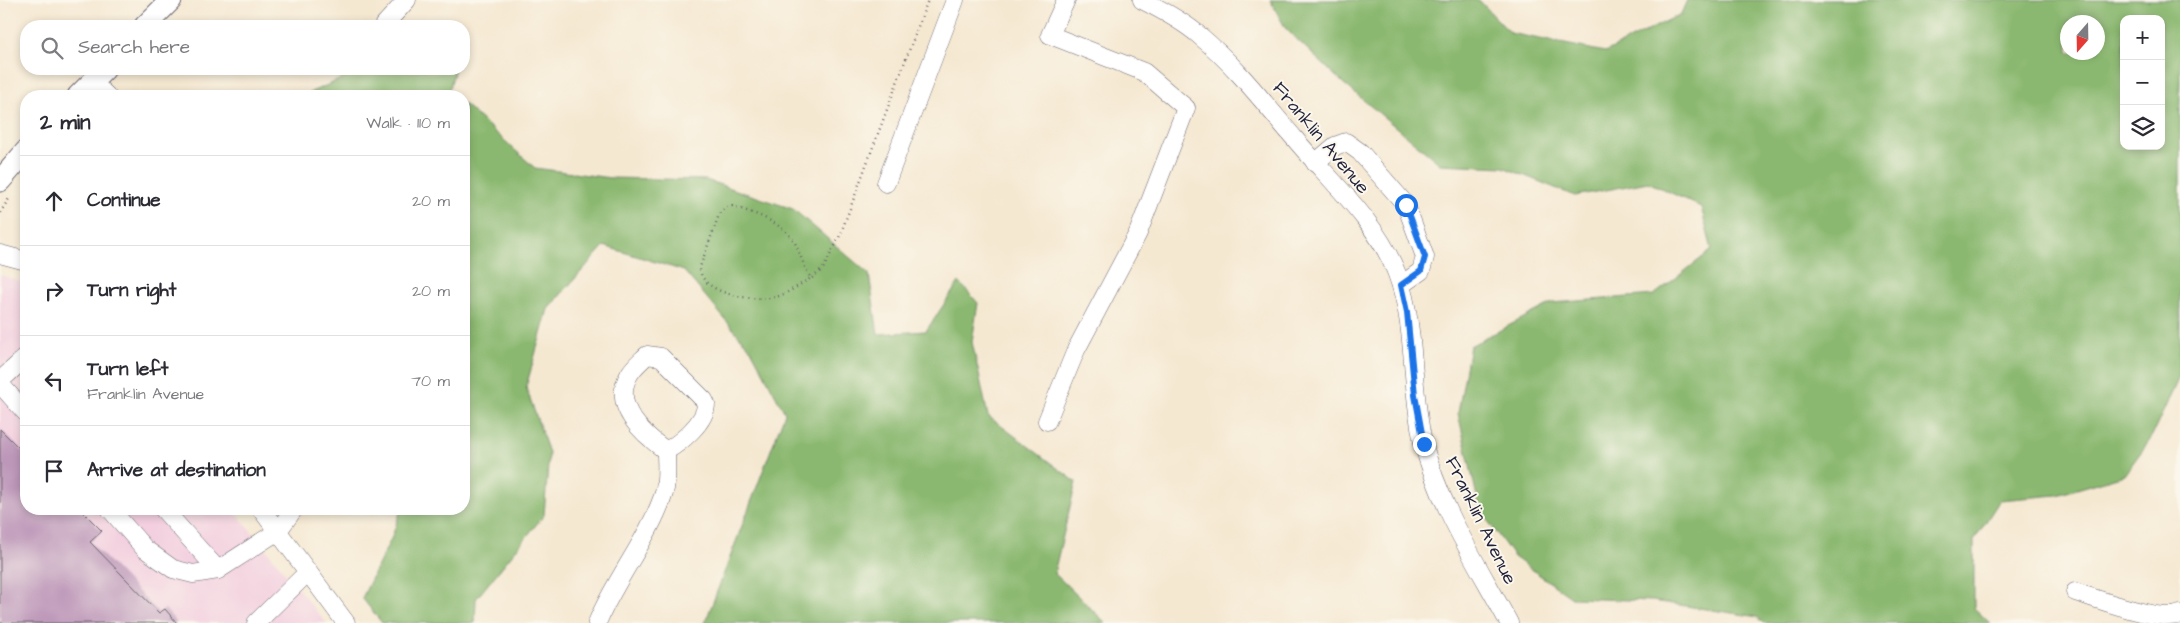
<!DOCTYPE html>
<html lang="en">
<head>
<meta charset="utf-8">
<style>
	body { margin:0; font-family:"Architects Daughter",sans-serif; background:#f7f7f7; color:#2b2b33 }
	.controls { position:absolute; right:15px; top:15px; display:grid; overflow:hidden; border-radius:10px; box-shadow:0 2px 8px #0003 }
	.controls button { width:45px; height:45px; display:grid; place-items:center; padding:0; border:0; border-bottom:1px solid #e1e1e2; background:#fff; color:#2b2b33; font:25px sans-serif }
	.compass { position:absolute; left:2060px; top:15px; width:45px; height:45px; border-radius:50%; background:#fff; box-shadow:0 2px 8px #0003; rotate:200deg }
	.stop { position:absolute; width:15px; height:15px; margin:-11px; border:4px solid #1a73e8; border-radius:50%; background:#fff }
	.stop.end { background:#1a73e8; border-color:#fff; box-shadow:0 1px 5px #0008 }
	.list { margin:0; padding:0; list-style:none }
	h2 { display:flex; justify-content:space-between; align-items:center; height:65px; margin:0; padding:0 20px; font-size:21px }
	h2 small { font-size:16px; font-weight:400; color:#7c7c81 }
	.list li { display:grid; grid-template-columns:32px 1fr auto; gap:15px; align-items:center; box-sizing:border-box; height:90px; padding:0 20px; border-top:1px solid #e1e1e2 }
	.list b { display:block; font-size:19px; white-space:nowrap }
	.list p { margin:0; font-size:16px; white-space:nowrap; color:#7c7c81 }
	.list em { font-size:16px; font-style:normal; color:#7c7c81 }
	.icon { flex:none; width:28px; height:28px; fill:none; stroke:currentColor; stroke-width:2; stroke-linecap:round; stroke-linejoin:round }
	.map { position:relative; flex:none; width:2180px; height:623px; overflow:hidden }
	.search { position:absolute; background:#fff; box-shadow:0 2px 8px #0003; left:20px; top:20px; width:450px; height:55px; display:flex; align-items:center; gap:12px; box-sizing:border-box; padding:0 18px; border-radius:20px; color:#7c7c81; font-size:19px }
	.panel { position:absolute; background:#fff; box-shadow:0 2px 8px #0003; left:20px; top:90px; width:450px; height:425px; border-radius:20px }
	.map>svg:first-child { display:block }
	.built { fill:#f3cfdf }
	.forest { fill:#8ab870; stroke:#566d56; fill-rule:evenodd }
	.building { fill:#bd97b9 }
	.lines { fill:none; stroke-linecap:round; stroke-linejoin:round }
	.minor-casing { stroke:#6c6770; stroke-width:19 }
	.major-casing { stroke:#6c6770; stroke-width:23 }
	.path { stroke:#6c6770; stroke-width:2.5; stroke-dasharray:1 4; stroke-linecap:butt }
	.minor { stroke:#fff; stroke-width:18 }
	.major { stroke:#fff; stroke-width:21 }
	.route { stroke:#1a73e8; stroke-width:6 }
	.labels { text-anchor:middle; stroke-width:4; stroke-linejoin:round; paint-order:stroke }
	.street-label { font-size:19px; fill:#22223b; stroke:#fbf7ec }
</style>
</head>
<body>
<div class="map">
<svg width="2180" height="623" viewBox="0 0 2180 623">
	<rect width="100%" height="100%" fill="#fbf7ec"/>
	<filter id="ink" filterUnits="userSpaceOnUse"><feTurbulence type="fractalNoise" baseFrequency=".02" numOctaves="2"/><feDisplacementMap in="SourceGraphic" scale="10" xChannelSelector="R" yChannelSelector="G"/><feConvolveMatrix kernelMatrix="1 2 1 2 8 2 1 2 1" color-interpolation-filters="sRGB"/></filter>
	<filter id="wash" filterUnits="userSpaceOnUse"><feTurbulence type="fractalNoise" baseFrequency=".0096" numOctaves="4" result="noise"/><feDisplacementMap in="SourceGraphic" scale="20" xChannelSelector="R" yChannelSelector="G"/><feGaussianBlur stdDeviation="1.12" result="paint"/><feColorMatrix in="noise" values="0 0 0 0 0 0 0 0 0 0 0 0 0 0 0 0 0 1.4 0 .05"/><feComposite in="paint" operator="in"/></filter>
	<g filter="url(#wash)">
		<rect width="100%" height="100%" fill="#f5e8d1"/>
		<polygon class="built" points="0,275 26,283 26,509 233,509 326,623 0,623"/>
		<g class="forest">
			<path d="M1270 0H1479L1510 33 1605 52 1681 14 1687 0H2180V375L2150 440 2124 475 2057 495 2000 500 1974 540V608L1990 623H1763L1758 617 1653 601 1572 598 1514 557 1480 510 1458 413 1470 346 1552 303 1654 295 1712 250 1701 207 1648 182 1575 196 1503 167 1440 164 1343 83 1286 29ZM2124 19H2161V146H2124ZM2098 22V52H2068V22Z"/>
			<polygon points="365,69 455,69 449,90 455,96 309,96 311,92"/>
			<polygon points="464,104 535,168 611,178 706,180 793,209 869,274 878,334 926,331 959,282 978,303 972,342 988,416 1076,482 1054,573 1106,623 705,623 785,413 752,351 684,271 604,246 548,309 526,387 549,453 544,515 476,599 475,623 382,623 362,598 392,537 401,509 464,509"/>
		</g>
		<g id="blocks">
			<polygon class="building" points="0,429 26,455 26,509 80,509 102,531 90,542 159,613 165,609 177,623 0,623"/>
		</g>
	</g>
	<g filter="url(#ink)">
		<use href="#blocks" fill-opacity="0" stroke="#6c6770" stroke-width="1"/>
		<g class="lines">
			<defs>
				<g id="minor">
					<path d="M1142 0C1162 10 1183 21 1200 36 1236 66 1264 103 1295 139 1330 181 1377 221 1397 274 1417 327 1410 387 1423 442 1439 506 1478 565 1509 623"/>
					<polyline points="383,26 407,0"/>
					<polyline points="92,82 107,96"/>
					<polyline points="1315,163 1335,146 1346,142 1360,152 1406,205 1425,257 1421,271 1401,285"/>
					<polyline points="886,183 955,0"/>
					<polyline points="0,254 26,261"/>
					<path d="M647 355 661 357 704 400 706 404C706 422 680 443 666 451 643 434 611 406 629 375 633 367 641 361 647 355Z"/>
					<polyline points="0,381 26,357"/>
					<polyline points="0,384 26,413"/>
					<polyline points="1047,421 1076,350 1138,233 1186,108 1144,72 1050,35 1066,0"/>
					<polyline points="110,509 145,549 173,569 193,574 218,570 278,531 294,509"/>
					<polyline points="163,509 218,570"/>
					<polyline points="261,509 346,623"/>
					<path d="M2075 592C2098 599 2161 623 2180 614"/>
					<polyline points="256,623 308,572"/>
					<path d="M597 623C615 579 650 537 664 493 668 479 666 464 666 451"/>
				</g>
				<g id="major">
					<polyline points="145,26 171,0"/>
					<polyline points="78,96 105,69"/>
					<polyline points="0,181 26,151"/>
				</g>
			</defs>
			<use href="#minor" class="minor-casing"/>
			<use href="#major" class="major-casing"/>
			<g class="path">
				<path d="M732 206C754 213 783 222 795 243 801 255 803 266 811 278 800 284 789 293 776 297 757 302 699 295 700 267L720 212 727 207Z"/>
				<polyline points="0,213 10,197"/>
				<polyline points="812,278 823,269 839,238 928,0"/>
			</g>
			<use href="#minor" class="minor"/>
			<use href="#major" class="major"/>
		</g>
	</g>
	<g class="lines" filter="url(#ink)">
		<polyline class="route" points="1406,205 1425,257 1421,271 1401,285 1407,312 1415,395 1424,444"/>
	</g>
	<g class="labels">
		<g class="street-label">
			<text transform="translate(1322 137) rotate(50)" y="7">Franklin Avenue</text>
			<text transform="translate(1482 520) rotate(64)" y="7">Franklin Avenue</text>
		</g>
	</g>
</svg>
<div class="controls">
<button>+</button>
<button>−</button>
<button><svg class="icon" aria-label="layers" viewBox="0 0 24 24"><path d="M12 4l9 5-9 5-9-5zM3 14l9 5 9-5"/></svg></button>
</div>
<svg class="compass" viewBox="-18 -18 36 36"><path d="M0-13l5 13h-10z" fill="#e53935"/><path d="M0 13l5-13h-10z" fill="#7c7c81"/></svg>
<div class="stop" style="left:1406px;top:205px"></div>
<div class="stop end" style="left:1424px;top:444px"></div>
<div class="search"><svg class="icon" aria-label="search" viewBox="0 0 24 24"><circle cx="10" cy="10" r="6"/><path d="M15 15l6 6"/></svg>Search here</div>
<section class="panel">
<h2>2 min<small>Walk · 110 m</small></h2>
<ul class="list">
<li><svg class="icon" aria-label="ahead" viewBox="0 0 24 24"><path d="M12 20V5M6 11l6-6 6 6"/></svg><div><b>Continue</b></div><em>20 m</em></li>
<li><svg class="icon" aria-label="right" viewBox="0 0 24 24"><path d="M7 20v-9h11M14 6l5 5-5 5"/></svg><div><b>Turn right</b></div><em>20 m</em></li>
<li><svg class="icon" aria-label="left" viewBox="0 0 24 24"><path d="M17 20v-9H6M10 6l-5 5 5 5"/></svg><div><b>Turn left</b><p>Franklin Avenue</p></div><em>70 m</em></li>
<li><svg class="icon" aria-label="arrive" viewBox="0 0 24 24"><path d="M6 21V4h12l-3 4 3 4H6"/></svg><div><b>Arrive at destination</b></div></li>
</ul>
</section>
</div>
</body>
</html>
